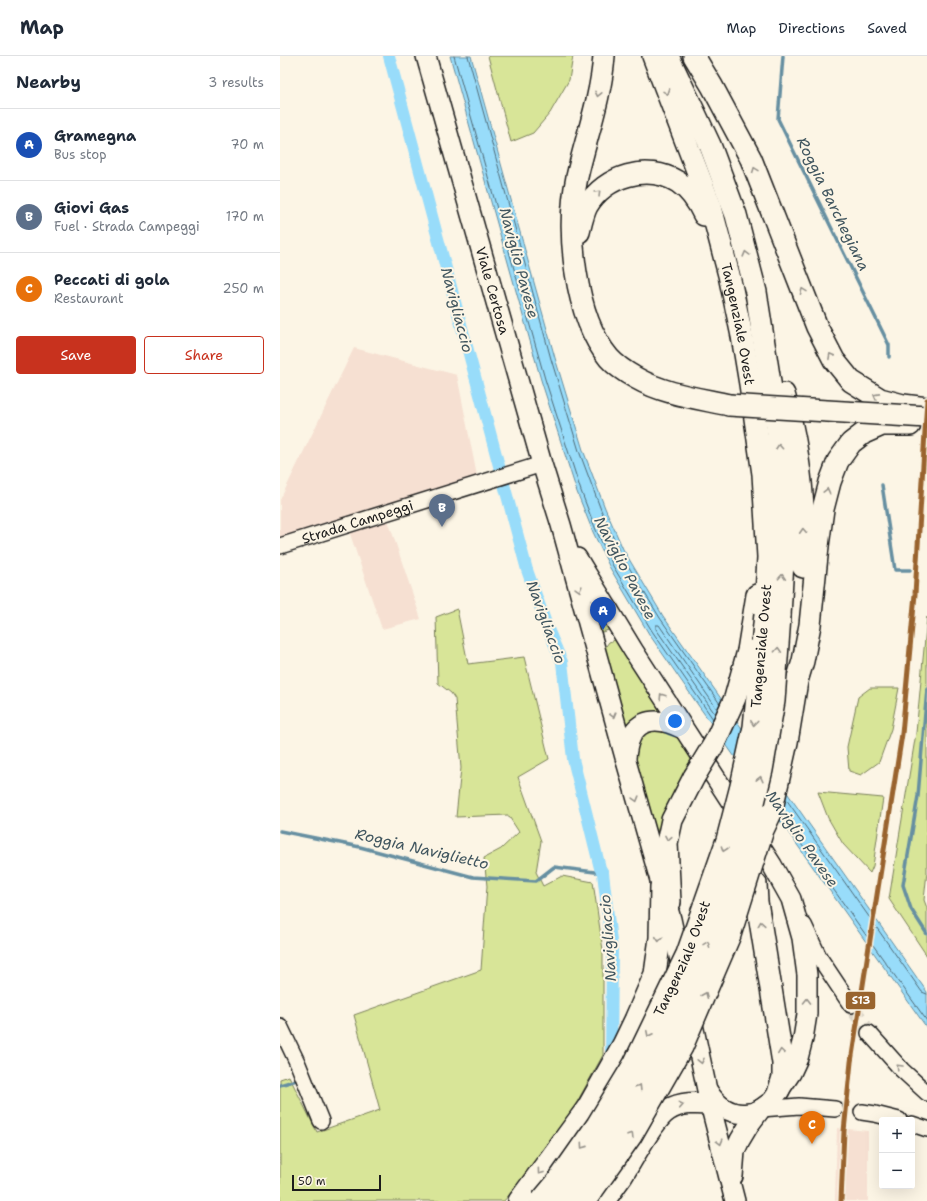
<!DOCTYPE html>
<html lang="en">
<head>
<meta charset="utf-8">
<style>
	body { margin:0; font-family:"Shantell Sans",sans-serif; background:#f6f6f7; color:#1f2937 }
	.controls { position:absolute; right:12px; bottom:12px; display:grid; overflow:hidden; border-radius:4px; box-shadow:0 4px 16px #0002 }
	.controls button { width:36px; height:36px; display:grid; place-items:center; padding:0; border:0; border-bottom:1px solid #e0e1e3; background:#fff; color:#1f2937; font:20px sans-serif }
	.scale { position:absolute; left:12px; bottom:10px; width:89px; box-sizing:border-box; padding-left:4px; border:2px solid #1c1c1c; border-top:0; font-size:11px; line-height:14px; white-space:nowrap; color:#1c1c1c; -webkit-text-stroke:3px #fcf5e5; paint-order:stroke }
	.you { position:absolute; left:395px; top:665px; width:14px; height:14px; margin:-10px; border:3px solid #fff; border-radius:50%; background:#1a73e8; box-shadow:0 0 0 6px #1a73e833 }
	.badge { display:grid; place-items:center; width:26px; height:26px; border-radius:50%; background:#c8321e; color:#fff; font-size:13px; font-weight:700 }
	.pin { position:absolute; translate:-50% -33px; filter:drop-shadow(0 1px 2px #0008) }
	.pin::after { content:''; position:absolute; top:21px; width:14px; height:12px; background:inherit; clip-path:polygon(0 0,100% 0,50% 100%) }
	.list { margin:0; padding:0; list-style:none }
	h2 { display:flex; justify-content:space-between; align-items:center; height:52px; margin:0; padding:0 16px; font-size:17px }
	h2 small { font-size:13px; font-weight:400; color:#747a83 }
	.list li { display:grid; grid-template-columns:26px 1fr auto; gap:12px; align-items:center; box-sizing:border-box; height:72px; padding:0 16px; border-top:1px solid #e0e1e3 }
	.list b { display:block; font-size:15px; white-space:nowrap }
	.list p { margin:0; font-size:13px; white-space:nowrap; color:#747a83 }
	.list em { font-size:13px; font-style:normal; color:#747a83 }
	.actions { display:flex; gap:8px; padding:12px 16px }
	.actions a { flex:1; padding:9px 0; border:1px solid #c8321e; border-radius:4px; text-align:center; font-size:14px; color:#c8321e }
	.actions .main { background:#c8321e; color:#fff }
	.map { position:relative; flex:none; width:647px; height:1145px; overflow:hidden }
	header { display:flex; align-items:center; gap:24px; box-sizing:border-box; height:56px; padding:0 20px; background:#fff; border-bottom:1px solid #e0e1e3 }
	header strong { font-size:19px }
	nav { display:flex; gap:22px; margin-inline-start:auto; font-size:14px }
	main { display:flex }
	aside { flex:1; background:#fff }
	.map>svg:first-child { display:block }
	.built { fill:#f6e0d2 }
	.green { fill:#d8e598; stroke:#7a805a }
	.water { fill:#98dcfa; stroke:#668fa1 }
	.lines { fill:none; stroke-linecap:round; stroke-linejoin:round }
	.shore { stroke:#4e6975; stroke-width:1 }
	.stream { stroke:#668fa1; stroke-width:3.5 }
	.canal { stroke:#98dcfa; stroke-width:12 }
	.minor-tunnel { stroke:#dad4c7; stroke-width:15; stroke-dasharray:15 8; stroke-linecap:butt }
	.minor-casing { stroke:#1c1c1c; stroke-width:18 }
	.major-casing { stroke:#1c1c1c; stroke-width:22 }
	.highway-casing { stroke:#1c1c1c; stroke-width:24 }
	.minor { stroke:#fcf5e5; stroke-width:15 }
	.major { stroke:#fcf5e5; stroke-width:19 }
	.highway { stroke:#fcf5e5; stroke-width:21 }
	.highway-bridge-casing { stroke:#1c1c1c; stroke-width:24; stroke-linecap:butt }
	.highway-bridge { stroke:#fcf5e5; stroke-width:21 }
	.rail-1-casing { stroke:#fcf5e5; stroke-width:8 }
	.rail-1 { stroke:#99642e; stroke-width:5 }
	.oneway { stroke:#97938b }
	.labels { text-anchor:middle; stroke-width:4; stroke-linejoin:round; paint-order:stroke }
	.street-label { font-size:14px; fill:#1c1c1c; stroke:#fcf5e5 }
	.water-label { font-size:15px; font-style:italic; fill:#41565f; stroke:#fcf5e5 }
	.line-badge { stroke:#fcf5e5; stroke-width:1.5 }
	.badge-label { font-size:11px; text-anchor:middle; font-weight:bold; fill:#fff }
</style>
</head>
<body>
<header>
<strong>Map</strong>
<nav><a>Map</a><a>Directions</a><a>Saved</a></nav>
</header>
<main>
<aside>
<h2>Nearby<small>3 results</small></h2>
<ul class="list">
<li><span class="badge" style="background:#1a4fb4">A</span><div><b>Gramegna</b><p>Bus stop</p></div><em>70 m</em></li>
<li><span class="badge" style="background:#5c6f8a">B</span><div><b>Giovi Gas</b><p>Fuel · Strada Campeggi</p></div><em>170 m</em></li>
<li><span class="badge" style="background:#e8710a">C</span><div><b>Peccati di gola</b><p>Restaurant</p></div><em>250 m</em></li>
</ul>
<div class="actions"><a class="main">Save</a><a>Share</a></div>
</aside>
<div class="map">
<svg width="647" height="1145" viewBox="0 0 647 1145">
	<rect width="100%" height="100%" fill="#fcf5e5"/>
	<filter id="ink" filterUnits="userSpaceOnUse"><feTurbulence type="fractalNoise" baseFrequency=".025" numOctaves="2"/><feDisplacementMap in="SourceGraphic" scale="8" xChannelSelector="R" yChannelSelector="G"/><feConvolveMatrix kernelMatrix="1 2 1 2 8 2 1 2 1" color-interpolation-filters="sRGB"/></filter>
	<g filter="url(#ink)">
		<g class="built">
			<polygon points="74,292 177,319 197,420 104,452 141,563 102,573 65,463 0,483 0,444"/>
			<polygon points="557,1072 588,1075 588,1145 555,1145"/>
		</g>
		<g class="green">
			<polygon points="208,0 293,0 289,24 270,57 253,77 231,86"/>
			<polygon points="307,534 335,572 319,577"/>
			<polygon points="177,553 188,608 244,601 269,703 238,721 261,785 256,816 263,830 282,820 313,826 323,894 323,999 281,1075 224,1145 0,1145 0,1023 9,1020 37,1076 100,1054 74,959 201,914 207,830 204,802 221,793 239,776 228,759 176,761 181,712 175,643 171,637 158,627 156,561"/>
			<polygon points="647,561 647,816 644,844 647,852 647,900 609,843 636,677"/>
			<polygon points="335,584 340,584 382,654 365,657 352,664 344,673 324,593 329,586"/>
			<polygon points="590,632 619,632 611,673 599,706 581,719 569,715 567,691 578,641"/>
			<path d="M375 673 401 680 417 704 380 792 354 701C358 684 361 681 375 673Z"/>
			<polygon points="538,736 603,742 593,810 590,817 563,788 548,762"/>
		</g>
		<polygon class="water" points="170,0 191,0 275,302 303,394 325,452 343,493 383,560 647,936 647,972 418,649 369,578 330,512 313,476 297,436 261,324"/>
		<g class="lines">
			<g class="shore">
				<polyline points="174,0 265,323 301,435 316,474 333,510 372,575 433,663"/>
				<polyline points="188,0 271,303 299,395 321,454 339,495 380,562 440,648"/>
				<polyline points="435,658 376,573 376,569 379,569 437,653"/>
				<polyline points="506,743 642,936 647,938"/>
				<polyline points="502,761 647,965"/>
			</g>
			<g class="stream">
				<polyline points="503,0 498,63 609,289 609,301"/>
				<polyline points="602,429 615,514 630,514"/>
				<polyline points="647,633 638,740 623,829 631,853 647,878"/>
				<polyline points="0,775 80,791 193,821 256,825 274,811 323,817"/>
				<polyline points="0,1029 20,1023"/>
			</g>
			<polyline class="canal" points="109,0 247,514 268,573 282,606 293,703 320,812 323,817 332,894 331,1005"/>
			<g class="minor-tunnel">
				<polyline points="571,949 589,977"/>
				<polyline points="555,1053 582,1056"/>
			</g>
			<defs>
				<g id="minor">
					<path id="s1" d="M0 490 262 408"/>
					<polyline points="524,869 539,901 571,949"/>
					<polyline points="0,970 18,1008 41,1065"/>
					<polyline points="589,977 622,1014 647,1037"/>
					<polyline points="481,1053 519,1050 555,1053"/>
					<polyline points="582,1056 595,1058 619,1064"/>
					<polyline points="632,1068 647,1073"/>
				</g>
				<g id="major">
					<path id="s2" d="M146 0 262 408 281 469 346 705 391 863 403 919"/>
					<polyline points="297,502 353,594 492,809 511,843 522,882 527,919 527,958 523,983 518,1002 511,1017 492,1045 481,1053 469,1069 460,1084 455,1095 453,1120"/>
					<path d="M346 702C349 664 372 657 403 673"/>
					<polyline points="411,959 430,1048 455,1145"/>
					<path d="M428 1035C436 1049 451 1060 468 1057 472 1057 477 1055 481 1053"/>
				</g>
				<g id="highway">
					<path d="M324 0C321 42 306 81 297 121 286 173 294 260 329 302 336 310 347 317 356 322 384 338 417 342 449 349"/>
					<path id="s3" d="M373 0 431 151 449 219 462 280 470 328 483 418 488 501 485 558"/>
					<polyline points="388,0 430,89 456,159 476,236 498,378 505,468 500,560"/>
					<polyline points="414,0 432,30 471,103 537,271 554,304 571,325 600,343 623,349 647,352"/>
					<path d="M299 176C301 168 303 158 307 150 325 120 367 107 398 126 410 134 418 146 424 159"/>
					<path d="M504 338C520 394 526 454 523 511"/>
					<polyline points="468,595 477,539"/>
					<polyline points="491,757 507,686 517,625 523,605 530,569 538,490 543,453 550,426 558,405 571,387 584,377 602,369 630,369"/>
					<polyline points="476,828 477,846 503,1007 503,1021 499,1034"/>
					<polyline points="390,846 387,787 392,764 414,721"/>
					<polyline points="239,1145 308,1051 343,989 355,964 375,918 380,882 381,830"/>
					<path d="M324 1145C330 1137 336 1128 342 1120 353 1103 372 1064 388 1054 401 1046 416 1047 430 1048"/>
				</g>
			</defs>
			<use href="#minor" class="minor-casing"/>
			<use href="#major" class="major-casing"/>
			<use href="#highway" class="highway-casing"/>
			<use href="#minor" class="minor"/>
			<use href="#major" class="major"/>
			<use href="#highway" class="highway"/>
			<defs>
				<g id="highway-bridge">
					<polyline points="449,349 647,361"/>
					<polyline points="414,721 434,688 455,642 468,595"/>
					<path id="s4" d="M261 1145 277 1126 317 1069 354 1008 407 898 447 784 461 730 474 671 485 558"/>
					<polyline points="284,1145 324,1087 371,1011 416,917 455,814 464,787 482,714 494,645 500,560"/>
					<polyline points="305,1145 351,1080 402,991 450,879 483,774 491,757"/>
				</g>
			</defs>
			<use href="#highway-bridge" class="highway-bridge-casing"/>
			<use href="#highway-bridge" class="highway-bridge"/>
			<defs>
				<polyline id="rail-1" points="561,1145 564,1075 571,1006 622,678 635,538 647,344"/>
			</defs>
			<use href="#rail-1" class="rail-1-casing"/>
			<use href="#rail-1" class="rail-1"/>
		</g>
		<defs><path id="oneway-chevron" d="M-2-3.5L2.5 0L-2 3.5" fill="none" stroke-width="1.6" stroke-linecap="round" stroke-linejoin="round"/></defs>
		<g class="oneway">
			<use href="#oneway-chevron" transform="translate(387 36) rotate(70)"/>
			<use href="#oneway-chevron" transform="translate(318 38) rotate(102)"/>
			<use href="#oneway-chevron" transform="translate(475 114) rotate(-111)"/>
			<use href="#oneway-chevron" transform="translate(318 137) rotate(-45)"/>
			<use href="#oneway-chevron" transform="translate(466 198) rotate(-105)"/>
			<use href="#oneway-chevron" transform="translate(523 235) rotate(-111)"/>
			<use href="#oneway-chevron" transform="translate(551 300) rotate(-119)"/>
			<use href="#oneway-chevron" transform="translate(596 340) rotate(-151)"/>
			<use href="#oneway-chevron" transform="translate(499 391) rotate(-94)"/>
			<use href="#oneway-chevron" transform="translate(547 435) rotate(-76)"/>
			<use href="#oneway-chevron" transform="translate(523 475) rotate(-93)"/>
			<use href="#oneway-chevron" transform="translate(502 521) rotate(-87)"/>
			<use href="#oneway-chevron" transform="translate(299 533) rotate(74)"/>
			<use href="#oneway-chevron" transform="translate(498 594) rotate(-87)"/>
			<use href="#oneway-chevron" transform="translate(382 640) rotate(-123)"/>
			<use href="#oneway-chevron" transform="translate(333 659) rotate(75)"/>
			<use href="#oneway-chevron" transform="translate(474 667) rotate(97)"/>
			<use href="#oneway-chevron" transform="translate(480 723) rotate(-76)"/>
			<use href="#oneway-chevron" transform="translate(356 743) rotate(74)"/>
			<use href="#oneway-chevron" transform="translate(388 782) rotate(100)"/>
			<use href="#oneway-chevron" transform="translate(444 793) rotate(109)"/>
			<use href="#oneway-chevron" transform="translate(481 868) rotate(-99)"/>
			<use href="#oneway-chevron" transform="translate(379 883) rotate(95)"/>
			<use href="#oneway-chevron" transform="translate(427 888) rotate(-69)"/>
			<use href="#oneway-chevron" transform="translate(425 939) rotate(-67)"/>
			<use href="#oneway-chevron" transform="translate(527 945) rotate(-89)"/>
			<use href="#oneway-chevron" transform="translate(369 978) rotate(116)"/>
			<use href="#oneway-chevron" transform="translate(501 996) rotate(-98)"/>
			<use href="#oneway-chevron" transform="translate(421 1005) rotate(78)"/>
			<use href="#oneway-chevron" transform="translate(619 1011) rotate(-133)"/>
			<use href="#oneway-chevron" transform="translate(359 1031) rotate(-58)"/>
			<use href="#oneway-chevron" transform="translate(401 1049) rotate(-12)"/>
			<use href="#oneway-chevron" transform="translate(351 1079) rotate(-58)"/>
			<use href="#oneway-chevron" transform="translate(440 1086) rotate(75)"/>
			<use href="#oneway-chevron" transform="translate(303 1090) rotate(125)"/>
			<use href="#oneway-chevron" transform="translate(260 1116) rotate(126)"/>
		</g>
	</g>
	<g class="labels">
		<g class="street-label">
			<text dy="5" stroke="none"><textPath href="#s2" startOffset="244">Viale Certosa</textPath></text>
			<text dy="5" stroke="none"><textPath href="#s3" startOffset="282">Tangenziale Ovest</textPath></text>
			<text dy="5" stroke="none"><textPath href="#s1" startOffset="81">Strada Campeggi</textPath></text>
			<text transform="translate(481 590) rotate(-85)" y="5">Tangenziale Ovest</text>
			<text dy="5" stroke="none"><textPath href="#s4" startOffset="282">Tangenziale Ovest</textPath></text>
		</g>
		<g class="water-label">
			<text transform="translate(553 148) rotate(64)" y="5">Roggia Barchegiana</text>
			<text transform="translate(239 207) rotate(75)" y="5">Naviglio Pavese</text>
			<text transform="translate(177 254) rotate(75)" y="5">Navigliaccio</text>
			<text transform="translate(345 512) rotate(62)" y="5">Naviglio Pavese</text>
			<text transform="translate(266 566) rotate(70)" y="5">Navigliaccio</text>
			<text transform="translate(522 783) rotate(55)" y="5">Naviglio Pavese</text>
			<text transform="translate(142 793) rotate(13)" y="5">Roggia Naviglietto</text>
			<text transform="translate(328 882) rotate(-94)" y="5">Navigliaccio</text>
		</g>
	</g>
	<rect class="line-badge" x="565" y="935" width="31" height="19" rx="4" fill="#99642e"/>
	<g class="badge-label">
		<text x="581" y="948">S13</text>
	</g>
</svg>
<div class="controls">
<button>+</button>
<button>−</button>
</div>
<div class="scale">50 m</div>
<div class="you"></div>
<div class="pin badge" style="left:323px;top:574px;background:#1a4fb4">A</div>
<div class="pin badge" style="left:162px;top:471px;background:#5c6f8a">B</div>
<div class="pin badge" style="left:532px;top:1088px;background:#e8710a">C</div>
</div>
</main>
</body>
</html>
